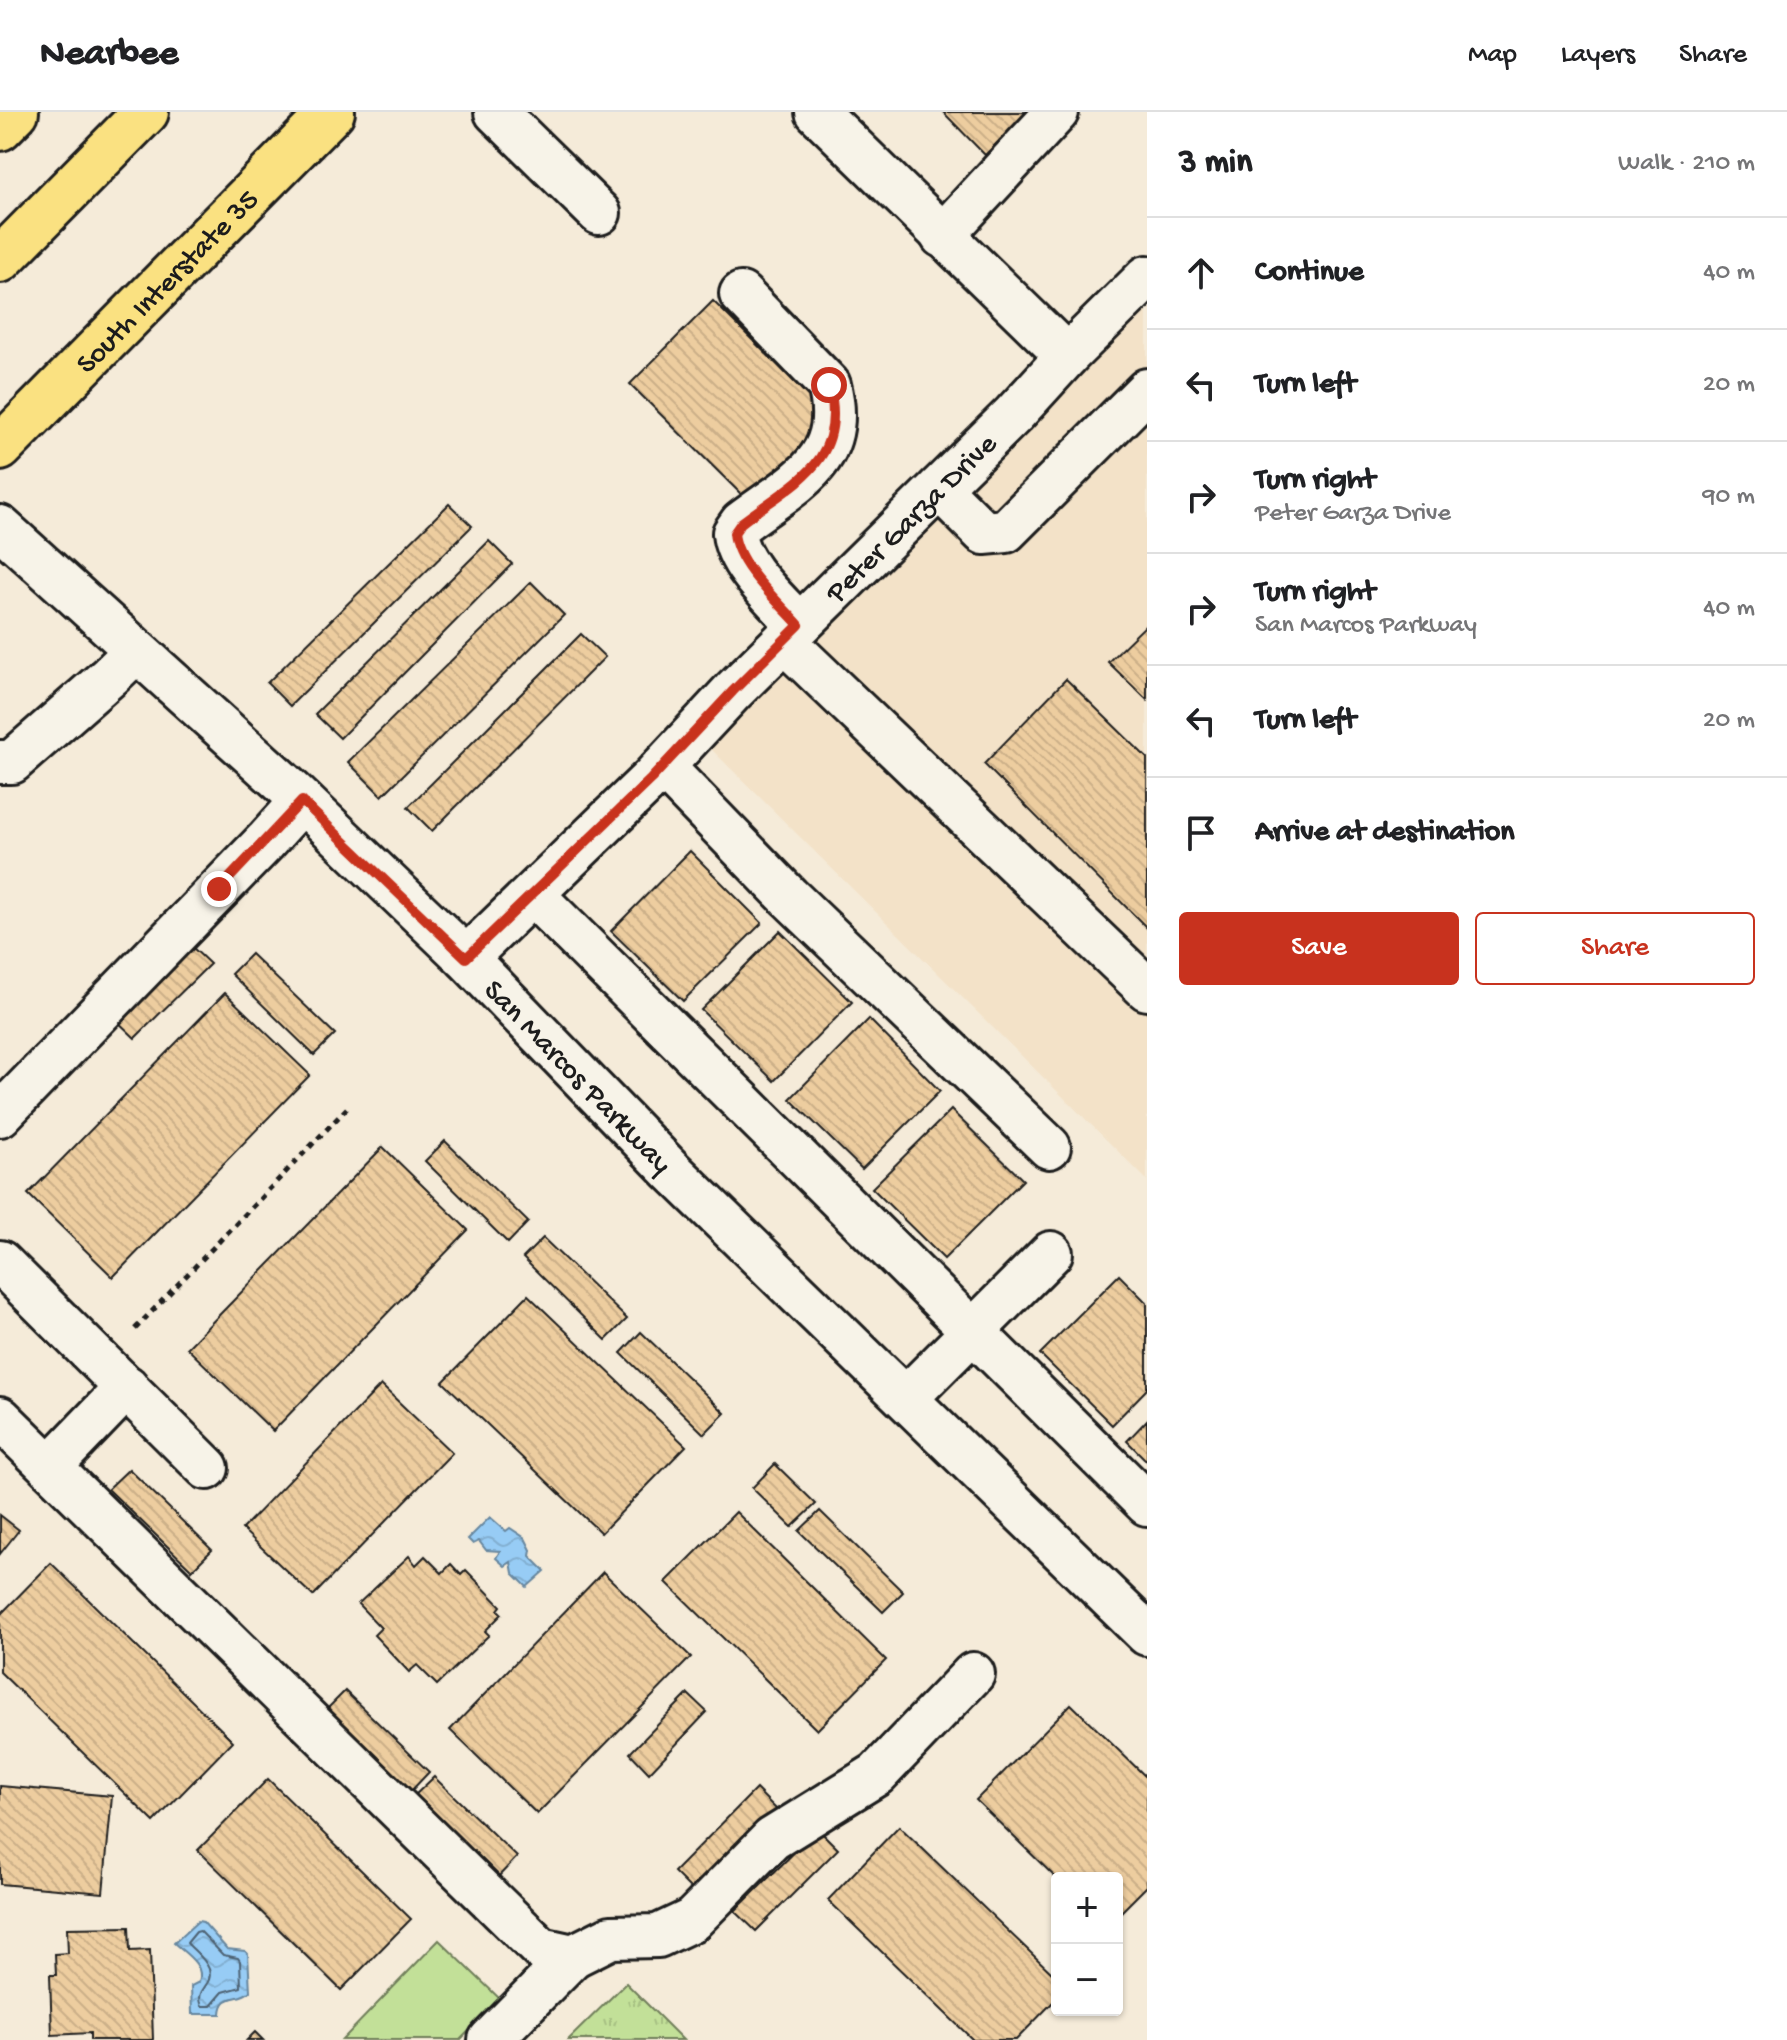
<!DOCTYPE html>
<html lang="en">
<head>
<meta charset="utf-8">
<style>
	body { margin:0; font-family:"Gochi Hand",sans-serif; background:#f6f6f6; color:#202124 }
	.controls { position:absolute; right:24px; bottom:24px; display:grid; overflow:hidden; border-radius:8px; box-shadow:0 2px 6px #0004 }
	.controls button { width:72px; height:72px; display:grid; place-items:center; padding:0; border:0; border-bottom:2px solid #e0e0e0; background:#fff; color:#202124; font:40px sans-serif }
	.stop { position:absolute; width:24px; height:24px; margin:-18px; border:6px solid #c8321e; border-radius:50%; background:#fff }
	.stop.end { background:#c8321e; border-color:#fff; box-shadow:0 2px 8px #0008 }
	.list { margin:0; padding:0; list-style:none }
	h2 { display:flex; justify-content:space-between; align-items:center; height:104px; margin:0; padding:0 32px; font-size:34px }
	h2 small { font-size:26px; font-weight:400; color:#757577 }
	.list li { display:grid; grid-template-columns:52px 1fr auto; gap:24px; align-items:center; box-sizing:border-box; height:112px; padding:0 32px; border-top:2px solid #e0e0e0 }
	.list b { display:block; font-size:30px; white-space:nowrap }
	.list p { margin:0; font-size:26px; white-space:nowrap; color:#757577 }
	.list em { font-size:26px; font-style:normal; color:#757577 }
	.actions { display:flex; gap:16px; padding:24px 32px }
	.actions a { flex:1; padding:18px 0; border:2px solid #c8321e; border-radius:8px; text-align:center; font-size:28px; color:#c8321e }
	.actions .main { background:#c8321e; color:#fff }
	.icon { flex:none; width:44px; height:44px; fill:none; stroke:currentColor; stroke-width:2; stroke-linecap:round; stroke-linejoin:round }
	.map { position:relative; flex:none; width:1147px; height:1928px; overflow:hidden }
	header { display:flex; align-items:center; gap:48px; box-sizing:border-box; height:112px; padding:0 40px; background:#fff; border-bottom:2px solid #e0e0e0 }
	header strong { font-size:38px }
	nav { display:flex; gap:44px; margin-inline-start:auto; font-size:28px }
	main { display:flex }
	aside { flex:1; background:#fff }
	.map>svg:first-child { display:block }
	.built { fill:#f3e2c8 }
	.grass { fill:url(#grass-tufts); stroke:#6f7e5a; stroke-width:2 }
	.pitch { fill:#c2e098; stroke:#6f7e5a; stroke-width:2 }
	.water { fill:url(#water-waves); stroke:#66869e; stroke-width:2 }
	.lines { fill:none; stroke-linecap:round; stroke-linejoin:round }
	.shore { stroke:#4d6273; stroke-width:2 }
	.building { fill:url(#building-back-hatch); stroke:#1c1c1c; stroke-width:2 }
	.minor-casing { stroke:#1c1c1c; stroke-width:48 }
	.major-casing { stroke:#1c1c1c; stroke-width:50 }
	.highway-casing { stroke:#1c1c1c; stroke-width:50 }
	.path { stroke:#1c1c1c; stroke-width:5; stroke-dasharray:6 6; stroke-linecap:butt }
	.minor { stroke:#f7f3e8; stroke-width:42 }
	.major { stroke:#fae181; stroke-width:44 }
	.highway { stroke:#fae181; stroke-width:44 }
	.route { stroke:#c8321e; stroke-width:10 }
	.labels { text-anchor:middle; stroke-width:7; stroke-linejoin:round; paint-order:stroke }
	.street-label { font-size:30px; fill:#1c1c1c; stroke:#f7f3e8 }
</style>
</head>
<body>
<header>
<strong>Nearbee</strong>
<nav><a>Map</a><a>Layers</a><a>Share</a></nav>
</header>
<main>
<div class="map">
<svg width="1147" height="1928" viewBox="0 0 1147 1928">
	<defs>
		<pattern id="grass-tufts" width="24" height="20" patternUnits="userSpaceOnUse" patternTransform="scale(2)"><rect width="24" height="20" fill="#c2e098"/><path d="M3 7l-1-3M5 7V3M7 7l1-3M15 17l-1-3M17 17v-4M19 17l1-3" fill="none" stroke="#a6c082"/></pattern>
		<pattern id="water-waves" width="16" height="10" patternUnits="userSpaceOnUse" patternTransform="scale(2)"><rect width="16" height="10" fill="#97ccf5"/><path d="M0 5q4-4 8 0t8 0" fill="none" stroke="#82afd1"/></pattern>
		<pattern id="building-back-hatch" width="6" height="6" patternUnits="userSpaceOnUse" patternTransform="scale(2)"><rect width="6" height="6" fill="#edcd9f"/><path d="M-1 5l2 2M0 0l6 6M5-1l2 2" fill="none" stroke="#cbaf88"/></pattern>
	</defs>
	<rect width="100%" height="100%" fill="#f5ebd9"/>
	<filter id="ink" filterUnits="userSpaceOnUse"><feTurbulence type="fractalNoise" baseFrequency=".0125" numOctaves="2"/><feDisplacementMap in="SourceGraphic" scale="16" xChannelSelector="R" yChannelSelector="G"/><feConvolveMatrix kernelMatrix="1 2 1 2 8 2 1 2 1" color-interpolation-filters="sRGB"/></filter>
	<g filter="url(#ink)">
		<polygon class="built" points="1147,192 1147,1068 707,633"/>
		<polygon class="grass" points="626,1871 683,1928 568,1928"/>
		<polygon class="pitch" points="439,1828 500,1887 460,1928 342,1928"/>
		<g class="water">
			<polygon points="490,1405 506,1419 510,1416 525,1426 531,1438 530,1444 545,1459 527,1475 513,1461 511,1450 505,1454 496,1446 500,1439 486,1438 479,1429 473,1432 468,1427"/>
			<path d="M198 1809 203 1810 227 1837 245 1839 248 1842 250 1879C239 1890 222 1880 221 1902H192L191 1874 199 1870C205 1853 186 1842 174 1831Z"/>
		</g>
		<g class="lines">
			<path class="shore" d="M200 1819 223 1843 238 1846 240 1849 241 1875 223 1880 211 1894H202C194 1876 214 1875 209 1857 205 1846 194 1839 187 1831L196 1820Z"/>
		</g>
		<g class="building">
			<polygon points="943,0 1029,0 985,43"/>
			<polygon points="713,189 832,307 749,390 630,272"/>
			<polygon points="449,392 472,414 290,594 267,571"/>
			<polygon points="489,429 512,452 340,626 315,602"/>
			<polygon points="531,470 564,503 382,684 348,650"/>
			<polygon points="1147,512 1147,588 1108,550"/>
			<polygon points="581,522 605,545 432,719 408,695"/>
			<polygon points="1066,567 1147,646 1147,816 984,652"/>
			<polygon points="690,739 762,811 683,889 611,819"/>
			<polygon points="780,819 852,890 774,969 701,898"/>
			<polygon points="190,833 210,852 135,926 115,907"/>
			<polygon points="251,842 335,922 314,943 231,862"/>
			<polygon points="225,881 310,963 113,1165 28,1082"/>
			<polygon points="869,907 940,979 862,1057 790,987"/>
			<polygon points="951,998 1023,1068 944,1147 872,1076"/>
			<polygon points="445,1029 528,1110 508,1131 425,1049"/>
			<polygon points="383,1035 468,1118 273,1319 187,1236"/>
			<polygon points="543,1126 627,1207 606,1228 523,1146"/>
			<polygon points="1119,1163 1147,1191 1147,1277 1112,1313 1040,1242"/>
			<polygon points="528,1183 686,1334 601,1421 443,1270"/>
			<polygon points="641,1220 725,1301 704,1322 621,1241"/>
			<polygon points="381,1273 452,1341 313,1484 242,1417"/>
			<polygon points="1147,1308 1147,1349 1127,1329"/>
			<polygon points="775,1352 816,1392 792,1415 752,1376"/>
			<polygon points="129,1357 212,1438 192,1458 108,1377"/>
			<polygon points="820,1399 903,1480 883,1500 799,1419"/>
			<polygon points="736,1400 886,1548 817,1618 666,1470"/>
			<polygon points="0,1403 19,1418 0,1442"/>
			<polygon points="409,1444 416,1453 425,1444 442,1461 451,1452 461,1463 466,1458 501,1494 498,1498 502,1502 485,1519 489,1523 437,1573 417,1553 409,1560 374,1523 381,1516 358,1492"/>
			<polygon points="51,1451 233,1629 154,1710 0,1560 0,1503"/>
			<polygon points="603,1460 691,1545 537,1702 450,1618"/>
			<polygon points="345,1579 429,1660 409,1681 325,1599"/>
			<polygon points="688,1582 707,1600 649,1661 630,1641"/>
			<polygon points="1071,1592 1147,1666 1147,1774 1117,1804 1117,1766 1057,1767 976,1688"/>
			<polygon points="434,1665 517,1745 497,1766 413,1685"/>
			<polygon points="268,1667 411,1807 341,1878 198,1738"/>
			<polygon points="0,1674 112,1684 103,1781 0,1772"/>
			<polygon points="756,1677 777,1698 694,1780 674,1760"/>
			<polygon points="899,1714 1057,1866 1057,1886 1016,1928 973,1928 828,1788"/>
			<polygon points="818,1717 838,1737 756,1819 735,1799"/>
			<polygon points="129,1815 130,1839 150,1838 153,1928 90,1928 90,1921 52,1923 50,1863 56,1863 55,1842 68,1841 67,1816"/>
			<polygon points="255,1920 263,1928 247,1928"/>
		</g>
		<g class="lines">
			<defs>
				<g id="minor">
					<polyline points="496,0 599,101"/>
					<polyline points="817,0 1067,244"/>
					<polyline points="942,124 1057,0"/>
					<path d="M741 182 829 273C849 350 793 371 741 411L734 421C737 454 778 489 799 513"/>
					<polyline points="939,376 984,421 1006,419 1147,278"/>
					<path id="s1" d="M0 415 293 680 466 846 671 1058 1147 1522"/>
					<polyline points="784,529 1147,877"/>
					<polyline points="0,650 12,650 110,564 136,539"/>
					<polyline points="663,655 789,785 1049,1035"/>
					<polyline points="533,783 1147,1392"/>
					<path id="s2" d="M466 846 651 667 733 579 1014 302 1067 244 1147 165"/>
					<polyline points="0,1003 266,729 302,689"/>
					<polyline points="0,1150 207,1356"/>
					<polyline points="906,1286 1051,1141"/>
					<polyline points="0,1306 541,1837 573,1844 611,1825 658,1824 692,1808 772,1727 877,1662 973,1562"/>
					<polyline points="50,1355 127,1275"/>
					<polyline points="490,1928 573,1844"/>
				</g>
				<g id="major">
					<path id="s3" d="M0 336 332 0"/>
				</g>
				<g id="highway">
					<polyline points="0,16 16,0"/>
					<polyline points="0,148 146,0"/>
				</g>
			</defs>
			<use href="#minor" class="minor-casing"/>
			<use href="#major" class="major-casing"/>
			<use href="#highway" class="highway-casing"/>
			<polyline class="path" points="135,1217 351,992"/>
			<use href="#minor" class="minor"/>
			<use href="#major" class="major"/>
			<use href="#highway" class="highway"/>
		</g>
	</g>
	<g class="lines" filter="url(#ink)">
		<path class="route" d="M219 777 302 689 466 846 651 667 733 579 799 513C778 489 737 454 734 421L741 411C793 371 849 350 829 273"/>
	</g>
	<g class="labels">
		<g class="street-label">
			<text dy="10" stroke="none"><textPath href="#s3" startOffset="236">South Interstate 35</textPath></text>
			<text dy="10" stroke="none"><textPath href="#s2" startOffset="626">Peter Garza Drive</textPath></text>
			<text dy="10" stroke="none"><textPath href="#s1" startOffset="798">San Marcos Parkway</textPath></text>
		</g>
	</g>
</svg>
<div class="controls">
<button>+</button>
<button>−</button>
</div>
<div class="stop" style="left:829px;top:273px"></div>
<div class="stop end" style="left:219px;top:777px"></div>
</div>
<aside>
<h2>3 min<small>Walk · 210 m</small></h2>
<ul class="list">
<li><svg class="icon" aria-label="ahead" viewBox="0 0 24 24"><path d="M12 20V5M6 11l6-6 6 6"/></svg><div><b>Continue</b></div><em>40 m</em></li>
<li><svg class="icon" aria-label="left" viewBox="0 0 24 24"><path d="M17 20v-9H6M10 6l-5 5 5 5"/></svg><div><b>Turn left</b></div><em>20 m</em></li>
<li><svg class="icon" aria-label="right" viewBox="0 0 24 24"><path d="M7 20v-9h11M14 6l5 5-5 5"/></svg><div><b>Turn right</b><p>Peter Garza Drive</p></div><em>90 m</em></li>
<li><svg class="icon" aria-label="right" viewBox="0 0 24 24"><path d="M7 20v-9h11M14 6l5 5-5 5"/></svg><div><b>Turn right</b><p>San Marcos Parkway</p></div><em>40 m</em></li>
<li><svg class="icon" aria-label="left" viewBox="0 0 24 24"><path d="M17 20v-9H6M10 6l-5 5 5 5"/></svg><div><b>Turn left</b></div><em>20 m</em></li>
<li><svg class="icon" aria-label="arrive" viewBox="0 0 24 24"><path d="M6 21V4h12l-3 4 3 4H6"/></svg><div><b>Arrive at destination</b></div></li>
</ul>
<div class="actions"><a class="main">Save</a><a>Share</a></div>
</aside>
</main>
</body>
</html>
